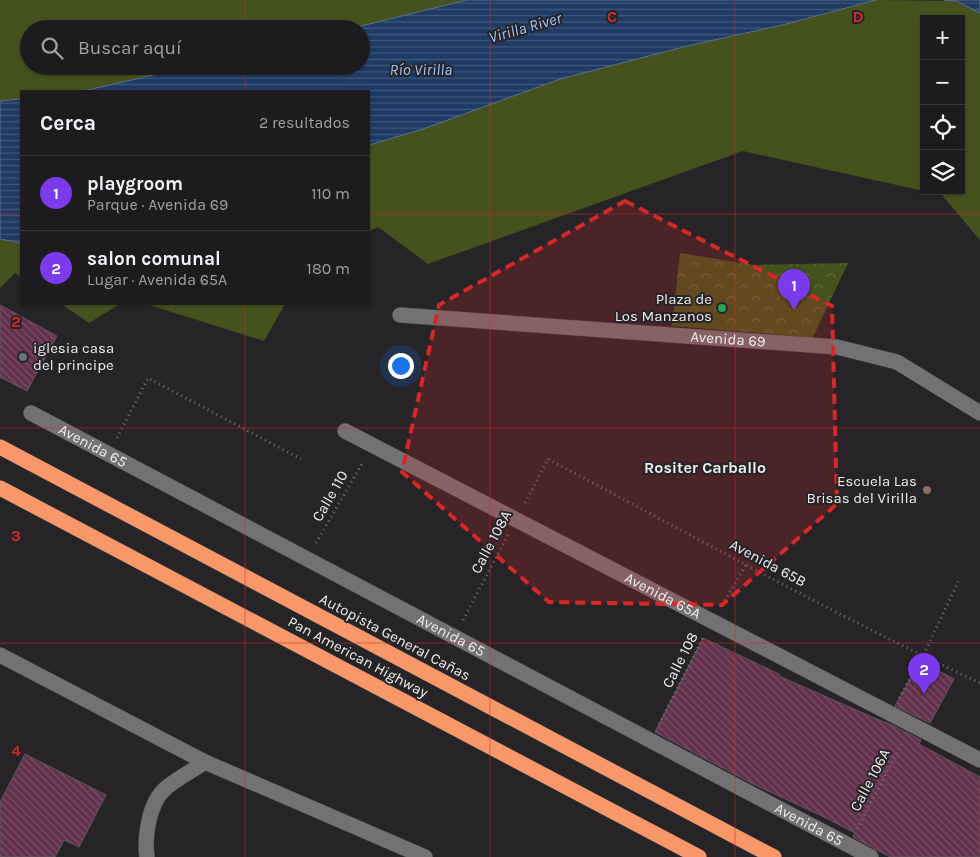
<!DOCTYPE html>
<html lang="es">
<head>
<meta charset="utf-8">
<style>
	body { margin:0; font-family:Karla,sans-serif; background:#252426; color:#f1f3f6 }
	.controls { position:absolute; right:15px; top:15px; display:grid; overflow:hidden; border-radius:0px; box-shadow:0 1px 4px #0004 }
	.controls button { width:45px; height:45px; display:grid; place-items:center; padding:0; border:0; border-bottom:1px solid #3b393b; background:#1d1b1d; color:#f1f3f6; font:25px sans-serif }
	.you { position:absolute; left:400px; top:365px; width:18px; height:18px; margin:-12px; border:4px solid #fff; border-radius:50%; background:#1a73e8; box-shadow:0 0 0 8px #1a73e833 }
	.badge { display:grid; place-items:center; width:32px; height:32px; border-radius:50%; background:#7c3aed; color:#fff; font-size:16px; font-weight:700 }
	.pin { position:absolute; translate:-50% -41px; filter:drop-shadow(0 1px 2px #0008) }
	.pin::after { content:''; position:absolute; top:26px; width:18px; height:15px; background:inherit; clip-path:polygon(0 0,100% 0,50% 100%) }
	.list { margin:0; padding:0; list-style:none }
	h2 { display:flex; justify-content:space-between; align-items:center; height:65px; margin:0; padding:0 20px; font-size:21px }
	h2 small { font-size:16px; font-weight:400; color:#a0a1a4 }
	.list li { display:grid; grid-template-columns:32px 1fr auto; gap:15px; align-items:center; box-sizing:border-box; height:75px; padding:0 20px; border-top:1px solid #3b393b }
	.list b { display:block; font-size:19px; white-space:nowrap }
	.list p { margin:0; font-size:16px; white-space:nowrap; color:#a0a1a4 }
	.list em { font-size:16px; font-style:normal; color:#a0a1a4 }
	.icon { flex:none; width:28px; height:28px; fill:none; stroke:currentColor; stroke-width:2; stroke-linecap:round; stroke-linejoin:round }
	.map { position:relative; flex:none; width:980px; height:857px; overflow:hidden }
	.search { position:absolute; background:#1d1b1d; box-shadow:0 1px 4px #0004; left:20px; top:20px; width:350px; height:55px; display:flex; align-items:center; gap:12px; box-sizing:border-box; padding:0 18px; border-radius:28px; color:#a0a1a4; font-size:19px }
	.panel { position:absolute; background:#1d1b1d; box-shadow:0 1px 4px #0004; left:20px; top:90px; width:350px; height:215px; border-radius:0px }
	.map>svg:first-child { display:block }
	.grass { fill:#45521e }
	.park { fill:url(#park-crowns) }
	.water { fill:url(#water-rules); stroke:#5d708e }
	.building { fill:url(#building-back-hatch); stroke:#5c585a }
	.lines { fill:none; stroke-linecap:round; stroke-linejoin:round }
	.minor-casing { stroke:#454345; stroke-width:16 }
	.highway-casing { stroke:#454345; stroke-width:16 }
	.path { stroke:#737073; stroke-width:3; stroke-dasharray:1 4; stroke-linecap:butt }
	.minor { stroke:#737174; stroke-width:15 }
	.highway { stroke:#f89868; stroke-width:15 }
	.marked { fill:#d62828; fill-opacity:0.2; stroke:#d62828; stroke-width:4; stroke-dasharray:10 6; stroke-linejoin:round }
	.grid { fill:none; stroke:#d62828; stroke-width:1; stroke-opacity:0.55 }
	.leisure-dot { fill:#2e9e5b; stroke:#272427; stroke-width:2 }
	.worship-dot { fill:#6b7280; stroke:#272427; stroke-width:2 }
	.education-dot { fill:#8d6e63; stroke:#272427; stroke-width:2 }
	.labels { text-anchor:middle; stroke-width:4; stroke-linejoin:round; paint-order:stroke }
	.poi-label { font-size:15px; fill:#eeecee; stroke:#272427; text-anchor:end }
	.street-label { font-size:15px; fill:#eeecee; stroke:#272427 }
	.water-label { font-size:16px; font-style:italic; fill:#a0c4fd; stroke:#272427 }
	.neighbourhood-label { font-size:16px; font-weight:bold; fill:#eeecee; stroke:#272427 }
	.grid-label { font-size:16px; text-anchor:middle; font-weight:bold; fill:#d62828; stroke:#272427; stroke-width:4; stroke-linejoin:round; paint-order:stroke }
</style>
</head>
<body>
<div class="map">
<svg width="980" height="857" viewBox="0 0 980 857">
	<defs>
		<pattern id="park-crowns" width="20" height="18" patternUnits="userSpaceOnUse" patternTransform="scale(1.25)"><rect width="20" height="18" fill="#45521e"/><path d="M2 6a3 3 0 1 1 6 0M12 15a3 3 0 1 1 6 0" fill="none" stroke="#606b3f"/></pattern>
		<pattern id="water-rules" width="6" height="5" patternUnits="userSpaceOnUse" patternTransform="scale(1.25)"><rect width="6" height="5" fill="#1f3b65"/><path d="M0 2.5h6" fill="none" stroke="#40587b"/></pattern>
		<pattern id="building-back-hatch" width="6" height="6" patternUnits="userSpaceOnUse" patternTransform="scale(1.25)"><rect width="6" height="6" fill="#64314c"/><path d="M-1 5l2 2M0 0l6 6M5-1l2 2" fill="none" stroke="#7a4f66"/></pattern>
	</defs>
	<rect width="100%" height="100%" fill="#272427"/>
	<g class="grass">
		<polygon points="0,0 467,0 349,29 29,29 29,66 194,66 83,91 21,91 21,99 0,101"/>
		<polygon points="876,0 956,1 980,13 980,240 942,195 926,191 961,191 961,19 924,19 924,191 743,151 428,264 378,227 369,231 369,145 423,129 560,79 687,46 782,25"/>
		<polygon points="0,239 21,243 21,277 15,273 0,288"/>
		<polygon points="61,304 120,304 89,323"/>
		<polygon points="146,304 285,304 264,341"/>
	</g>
	<polygon class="park" points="680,253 754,265 848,263 812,339 775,334 672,326"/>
	<g class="water">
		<polygon points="467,0 876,0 782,25 687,46 560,79 423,129 369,145 369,91 83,91 194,66 361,66 361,29 349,29"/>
		<polygon points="944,0 980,0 980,13 956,1"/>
		<polygon points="21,99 21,243 0,239 0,101"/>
	</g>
	<g class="building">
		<polygon points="0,305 57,336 27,391 0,377"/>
		<polygon points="703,638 779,674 779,676 886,723 886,722 921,740 919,744 980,777 980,857 890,857 853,837 855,833 826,818 753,784 655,732"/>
		<polygon points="920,661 954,679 930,723 895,706"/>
		<polygon points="25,754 106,795 79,847 64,840 55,857 0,857 0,802"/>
	</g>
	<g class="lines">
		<defs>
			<g id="minor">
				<path id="s1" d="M400 315 837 347 897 362 980 413"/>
				<path id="s2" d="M31 413 871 857"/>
				<path id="s3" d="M345 431 980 760"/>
				<polyline points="0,655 205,762 425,857"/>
				<path d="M147 857C144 837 149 802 166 788 178 778 192 771 205 762"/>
			</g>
			<g id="highway">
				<polyline points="0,447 774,857"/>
				<polyline points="0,488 699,857"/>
			</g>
		</defs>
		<use href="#minor" class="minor-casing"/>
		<use href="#highway" class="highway-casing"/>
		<g class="path">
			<polyline points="117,438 148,378 301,459"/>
			<path d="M525 503 548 459C691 535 833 614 980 683"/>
			<polyline points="316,543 363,462"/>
			<polyline points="722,605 746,565"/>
			<polyline points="463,620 508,535"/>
			<polyline points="899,698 923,656 959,580"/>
			<polyline points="659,724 704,636"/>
			<polyline points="857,829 903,741"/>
		</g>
		<use href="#minor" class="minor"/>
		<use href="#highway" class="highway"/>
	</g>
	<path class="marked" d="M625 201 832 306 837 504 722 605 549 602 402 472 439 305Z"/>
	<path class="grid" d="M245 0V29M490 0V857M735 0V857M245 66V91M0 214H21M369 214H980M245 304V857M0 428H980M0 643H980"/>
	<circle class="leisure-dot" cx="722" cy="308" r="5"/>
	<circle class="worship-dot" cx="23" cy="357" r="5"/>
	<circle class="education-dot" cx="927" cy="490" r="5"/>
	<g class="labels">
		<g class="poi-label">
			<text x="712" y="304">Plaza de<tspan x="712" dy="17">Los Manzanos</tspan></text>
			<text x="33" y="353" text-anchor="start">iglesia casa<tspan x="33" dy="17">del principe</tspan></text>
			<text x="917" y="486">Escuela Las<tspan x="917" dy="17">Brisas del Virilla</tspan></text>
		</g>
		<g class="street-label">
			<text dy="5" stroke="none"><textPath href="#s1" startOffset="329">Avenida 69</textPath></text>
			<text dy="5" stroke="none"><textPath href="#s2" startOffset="70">Avenida 65</textPath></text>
			<text transform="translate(330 496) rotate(-60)" y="5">Calle 110</text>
			<text transform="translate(491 542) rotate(-62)" y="5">Calle 108A</text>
			<text transform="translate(768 563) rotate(28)" y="5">Avenida 65B</text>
			<text dy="5" stroke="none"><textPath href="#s3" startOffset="358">Avenida 65A</textPath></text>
			<text dy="5" stroke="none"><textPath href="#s2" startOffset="475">Avenida 65</textPath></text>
			<text transform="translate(395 637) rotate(28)" y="5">Autopista General Cañas</text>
			<text transform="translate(358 657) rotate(28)" y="5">Pan American Highway</text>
			<text transform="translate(680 660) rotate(-63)" y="5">Calle 108</text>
			<text transform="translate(870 780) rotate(-62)" y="5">Calle 106A</text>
			<text dy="5" stroke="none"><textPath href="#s2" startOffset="880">Avenida 65</textPath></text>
		</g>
		<g class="water-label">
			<text transform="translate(525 27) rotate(-16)" y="6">Virilla River</text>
			<text x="421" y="75">Río Virilla</text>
		</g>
		<g class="neighbourhood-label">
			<text x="705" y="473">Rositer Carballo</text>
		</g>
	</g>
	<g class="grid-label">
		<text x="612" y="22">C</text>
		<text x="858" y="22">D</text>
		<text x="16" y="327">2</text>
		<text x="16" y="541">3</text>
		<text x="16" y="756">4</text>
	</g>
</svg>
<div class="controls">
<button>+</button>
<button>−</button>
<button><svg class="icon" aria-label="locate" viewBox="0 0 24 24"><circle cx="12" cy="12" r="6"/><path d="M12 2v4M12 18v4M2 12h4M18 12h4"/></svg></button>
<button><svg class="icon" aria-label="layers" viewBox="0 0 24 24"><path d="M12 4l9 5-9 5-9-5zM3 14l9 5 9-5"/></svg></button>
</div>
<div class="you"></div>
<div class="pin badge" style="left:794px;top:310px">1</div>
<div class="pin badge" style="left:924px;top:694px">2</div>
<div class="search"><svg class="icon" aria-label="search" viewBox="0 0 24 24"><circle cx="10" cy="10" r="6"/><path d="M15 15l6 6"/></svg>Buscar aquí</div>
<section class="panel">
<h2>Cerca<small>2 resultados</small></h2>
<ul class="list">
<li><span class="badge">1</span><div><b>playgroom</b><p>Parque · Avenida 69</p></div><em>110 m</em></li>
<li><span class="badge">2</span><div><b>salon comunal</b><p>Lugar · Avenida 65A</p></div><em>180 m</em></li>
</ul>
</section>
</div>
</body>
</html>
